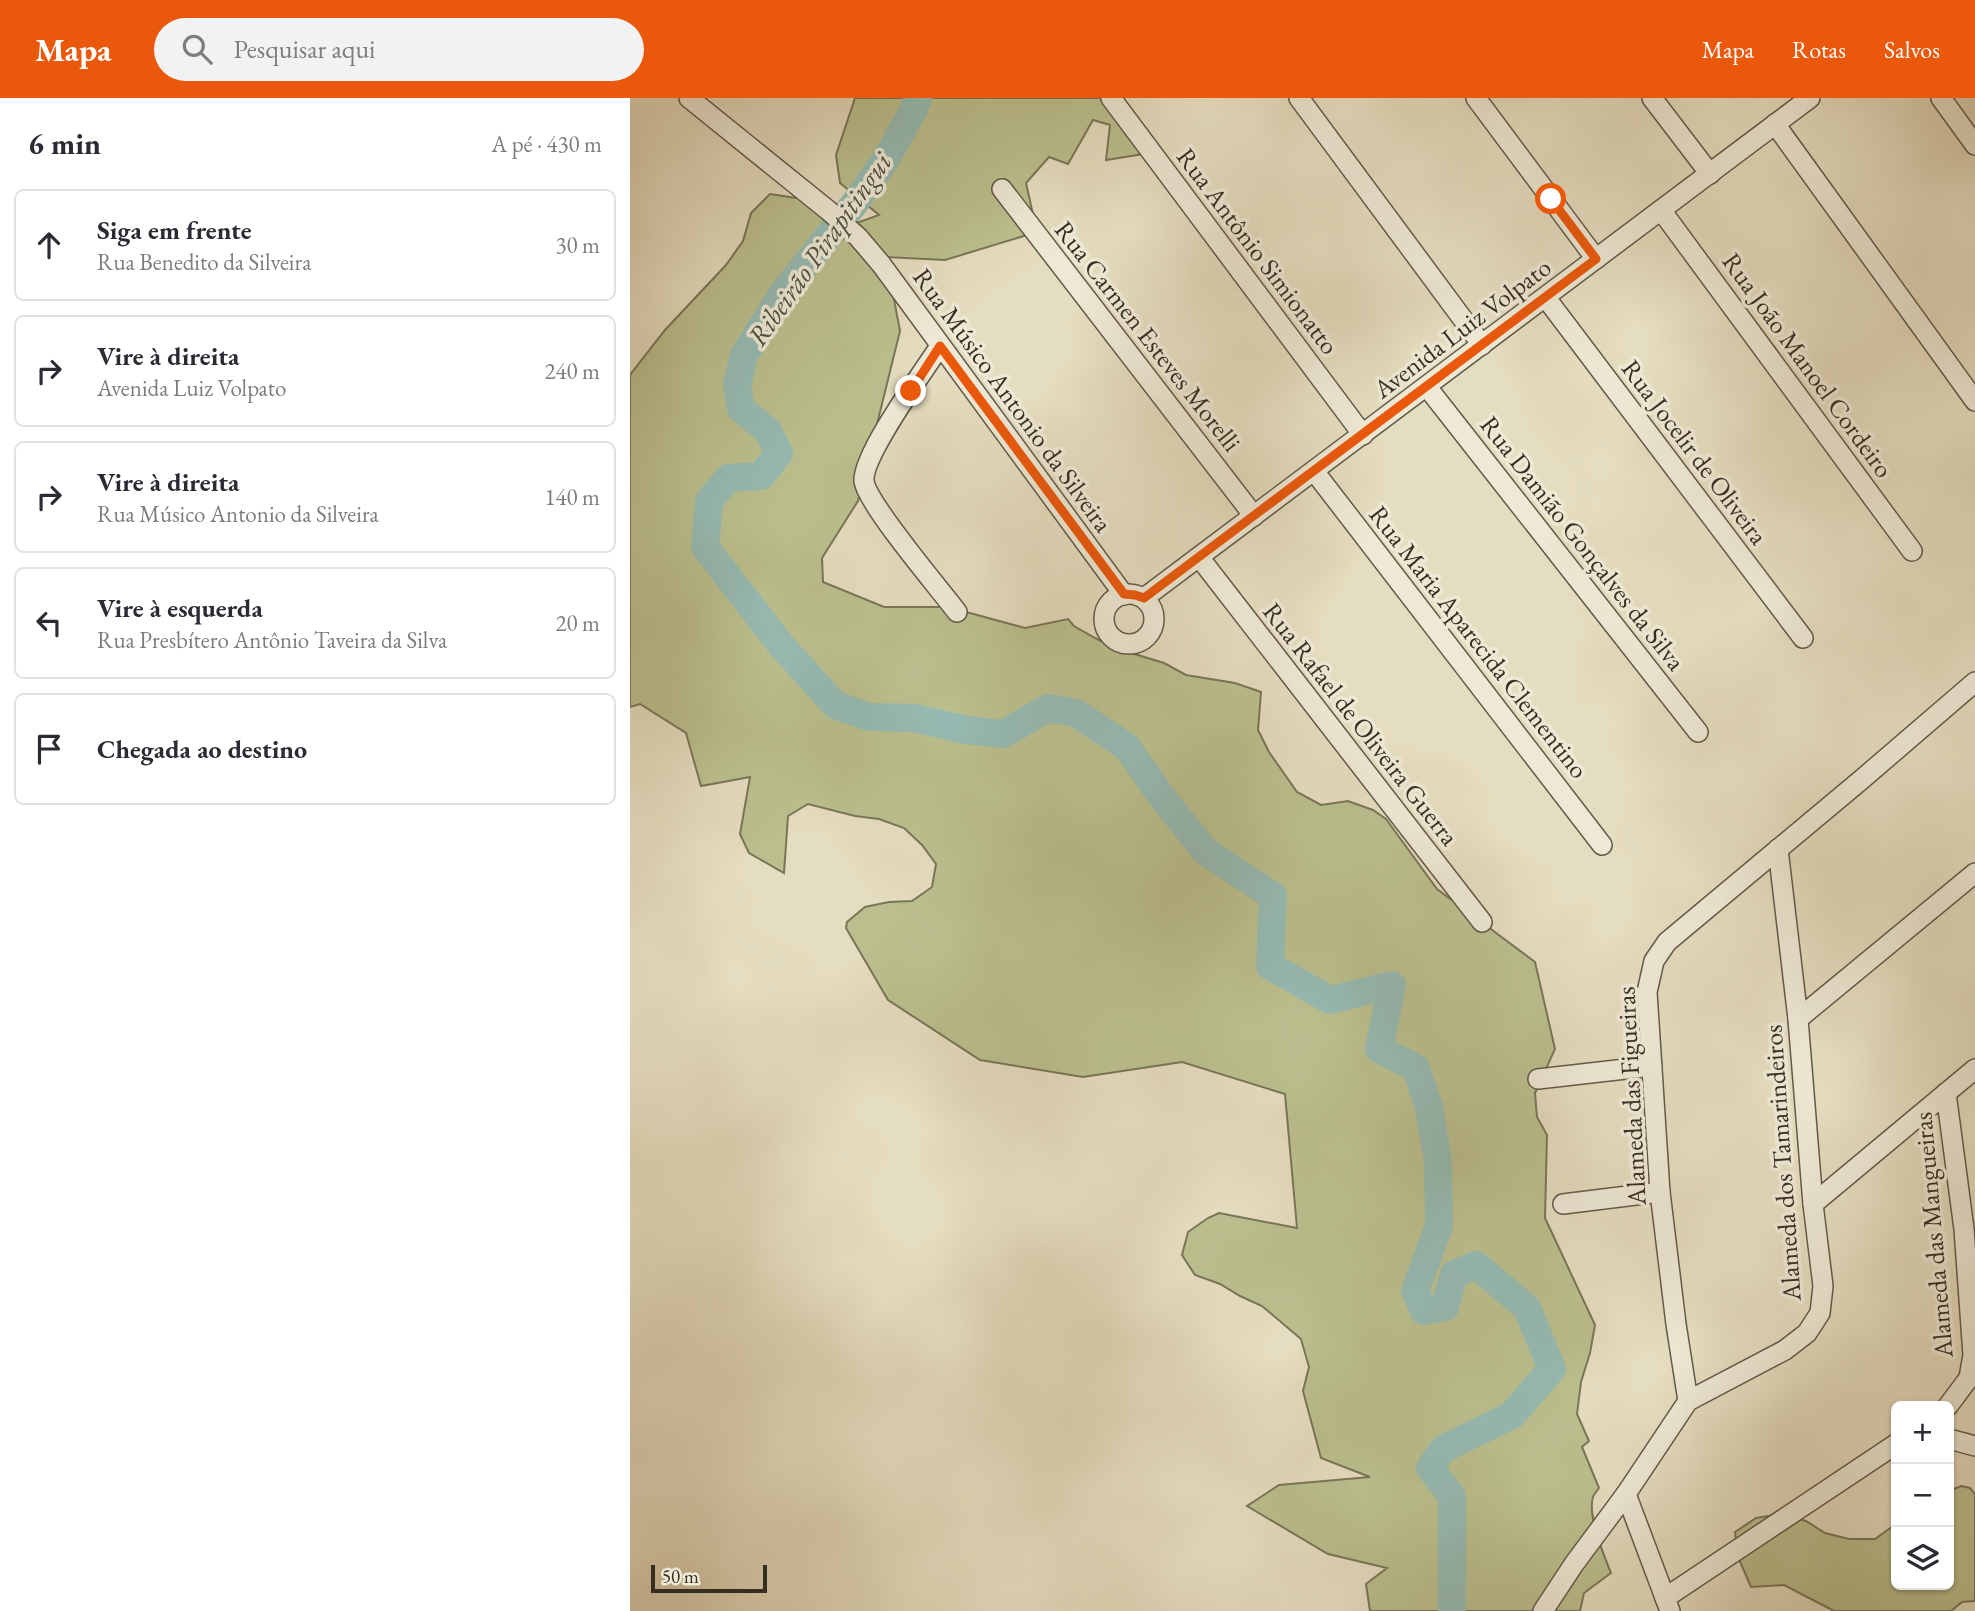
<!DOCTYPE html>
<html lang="pt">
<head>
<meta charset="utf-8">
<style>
	body { margin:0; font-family:"EB Garamond",serif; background:#f2f2f3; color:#2b2b33 }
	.controls { position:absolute; right:21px; bottom:21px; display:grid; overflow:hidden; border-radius:10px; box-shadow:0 2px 5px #0004 }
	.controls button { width:63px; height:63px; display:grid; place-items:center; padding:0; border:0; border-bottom:2px solid #e1e1e2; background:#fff; color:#2b2b33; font:35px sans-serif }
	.scale { position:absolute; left:21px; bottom:18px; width:116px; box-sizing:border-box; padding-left:7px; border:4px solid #372e23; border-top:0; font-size:19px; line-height:24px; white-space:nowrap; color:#372e23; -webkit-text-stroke:5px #eee9d5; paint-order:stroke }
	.stop { position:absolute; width:21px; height:21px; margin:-16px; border:5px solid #ea580c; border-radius:50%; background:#fff }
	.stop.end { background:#ea580c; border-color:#fff; box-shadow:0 2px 7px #0008 }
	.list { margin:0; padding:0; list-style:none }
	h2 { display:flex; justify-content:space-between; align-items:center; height:91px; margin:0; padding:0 28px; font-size:30px }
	h2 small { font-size:23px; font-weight:400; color:#7c7c81 }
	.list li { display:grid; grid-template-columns:46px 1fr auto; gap:21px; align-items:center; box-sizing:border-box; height:112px; margin:0 14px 14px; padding:0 14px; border:2px solid #e1e1e2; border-radius:10px }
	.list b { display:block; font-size:26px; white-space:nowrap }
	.list p { margin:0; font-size:23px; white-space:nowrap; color:#7c7c81 }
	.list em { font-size:23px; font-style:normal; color:#7c7c81 }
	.icon { flex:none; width:38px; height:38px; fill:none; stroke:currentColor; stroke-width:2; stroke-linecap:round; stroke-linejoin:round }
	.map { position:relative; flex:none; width:1345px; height:1513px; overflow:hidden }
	header { display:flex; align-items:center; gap:42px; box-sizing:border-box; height:98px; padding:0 35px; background:#ea580c; color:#fff }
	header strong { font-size:33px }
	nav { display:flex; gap:38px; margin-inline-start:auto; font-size:24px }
	.search { width:490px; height:63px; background:#f2f2f3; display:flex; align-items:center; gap:18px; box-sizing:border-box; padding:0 24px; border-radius:38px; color:#7c7c81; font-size:26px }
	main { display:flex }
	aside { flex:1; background:#fff }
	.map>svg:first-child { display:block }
	.green { fill:#bbbf8e; stroke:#797658; stroke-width:2 }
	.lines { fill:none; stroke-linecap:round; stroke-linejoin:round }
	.river { stroke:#96bbb3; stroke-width:28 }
	.minor-casing { stroke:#625a4a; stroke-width:22 }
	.minor { stroke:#eee9d5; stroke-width:19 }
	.route { stroke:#ea580c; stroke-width:9 }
	.labels { text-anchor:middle; stroke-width:7; stroke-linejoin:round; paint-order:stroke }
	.street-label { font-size:26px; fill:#372e23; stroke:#eee9d5 }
	.water-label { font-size:28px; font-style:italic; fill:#4f5147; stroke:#eee9d5 }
</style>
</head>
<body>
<header>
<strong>Mapa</strong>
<div class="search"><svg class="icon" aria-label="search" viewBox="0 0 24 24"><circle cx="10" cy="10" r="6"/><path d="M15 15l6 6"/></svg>Pesquisar aqui</div>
<nav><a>Mapa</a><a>Rotas</a><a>Salvos</a></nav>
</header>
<main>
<aside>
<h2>6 min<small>A pé · 430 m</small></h2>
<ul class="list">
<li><svg class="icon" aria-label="ahead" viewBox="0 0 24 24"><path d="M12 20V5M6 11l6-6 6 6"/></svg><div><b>Siga em frente</b><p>Rua Benedito da Silveira</p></div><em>30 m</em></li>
<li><svg class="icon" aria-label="right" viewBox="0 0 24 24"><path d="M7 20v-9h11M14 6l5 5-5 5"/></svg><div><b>Vire à direita</b><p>Avenida Luiz Volpato</p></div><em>240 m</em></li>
<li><svg class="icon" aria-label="right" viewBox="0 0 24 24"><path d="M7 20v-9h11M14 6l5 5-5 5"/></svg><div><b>Vire à direita</b><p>Rua Músico Antonio da Silveira</p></div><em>140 m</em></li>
<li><svg class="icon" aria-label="left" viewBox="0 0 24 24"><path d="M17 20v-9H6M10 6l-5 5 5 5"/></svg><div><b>Vire à esquerda</b><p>Rua Presbítero Antônio Taveira da Silva</p></div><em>20 m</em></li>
<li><svg class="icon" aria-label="arrive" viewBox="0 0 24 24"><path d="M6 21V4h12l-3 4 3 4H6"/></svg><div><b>Chegada ao destino</b></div></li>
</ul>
</aside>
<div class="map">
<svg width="1345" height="1513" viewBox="0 0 1345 1513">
	<rect width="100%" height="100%" fill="#e5ddbf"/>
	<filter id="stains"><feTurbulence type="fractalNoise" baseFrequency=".00286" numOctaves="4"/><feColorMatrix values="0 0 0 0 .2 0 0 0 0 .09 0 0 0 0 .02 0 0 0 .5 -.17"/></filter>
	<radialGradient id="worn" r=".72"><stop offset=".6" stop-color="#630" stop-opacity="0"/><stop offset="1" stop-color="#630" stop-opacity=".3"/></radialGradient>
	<g class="green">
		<path d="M225 0H485L526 54 476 62 480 27 463 22 438 66 419 59 396 85 407 134 315 162 256 159 270 233 228 403 192 460 193 484 254 509H318L395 530 438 521 444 528 465 540 488 551 534 565 556 577 605 585 631 594 628 632 639 654 667 694 691 707 718 703 743 712 756 721 807 791 905 864 925 951 905 995 907 1019 917 1037 915 1120 965 1227 960 1255 951 1284 947 1316 959 1343 952 1349 969 1390C967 1393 964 1396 963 1399 957 1417 974 1458 981 1475L954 1495 950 1513H740L736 1486 757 1470 698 1456 617 1408 649 1387 740 1379 691 1360 673 1293 679 1269 671 1241 632 1208 610 1198 590 1186 565 1177 552 1157 558 1134 578 1120 589 1115 667 1130 655 996 552 964 453 979 350 962 258 902 216 830 217 824 235 809 259 804 282 803 302 789 306 766 292 747 274 730 249 721 225 718 178 706 158 718 154 775 119 755 110 736 120 679 71 688 56 635 10 606 0 609V277L35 232 96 167 113 143 121 115 140 96 180 102 210 131 249 117 210 85 206 57Z"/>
		<polygon points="1331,1388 1340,1390 1345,1396 1345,1503 1332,1504 1321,1513 1204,1513 1154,1487 1121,1489 1108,1459 1105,1434 1126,1420 1152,1416 1176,1423 1195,1435 1219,1441 1245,1441 1266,1426 1266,1487 1319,1487 1319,1393"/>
	</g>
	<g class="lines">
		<polyline class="river" points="288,0 284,11 256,61 225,105 155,192 114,257 107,287 111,311 138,333 149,355 131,378 98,380 79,403 75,449 151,547 205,607 239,619 284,620 336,632 373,636 418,610 446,615 497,649 532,699 575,753 643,798 640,868 700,902 762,887 749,951 786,970 799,1009 808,1064 809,1128 785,1193 794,1213 815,1209 824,1176 846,1167 897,1210 922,1271 882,1317 813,1351 800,1370 822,1398 822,1513"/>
		<defs>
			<g id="minor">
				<polyline points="59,0 199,113 228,139 251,166 494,497"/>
				<polyline points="481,0 733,337"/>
				<polyline points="669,0 852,247"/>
				<polyline points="846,0 966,161"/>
				<polyline points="1022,0 1080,76"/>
				<polyline points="1311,0 1345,47"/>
				<polyline points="1145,26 1345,303"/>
				<polyline points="372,91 624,418"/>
				<polyline points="1031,112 1282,453"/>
				<polyline points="916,200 1173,540"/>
				<path d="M310 248C294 273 232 357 234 383 237 406 309 490 327 514"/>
				<polyline points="797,289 1068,634"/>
				<polyline points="684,373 972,747"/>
				<polyline points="569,459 852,824"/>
				<circle cx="499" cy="521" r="25"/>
				<polyline points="514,500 1180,0"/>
				<polyline points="1168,921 1345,775"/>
				<polyline points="908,981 1022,968"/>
				<polyline points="1316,995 1334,1131 1343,1257 1339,1280 1318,1308"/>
				<polyline points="933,1106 1030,1094"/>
				<polyline points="1183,1106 1345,971"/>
				<polyline points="1058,1303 1046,1226 1030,1094 1017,894 1024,863 1037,844 1231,682 1345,584"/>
				<polyline points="1319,1341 1345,1348"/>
				<polyline points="996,1396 1040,1513"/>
				<polyline points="1035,1500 1266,1346"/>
				<polyline points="913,1513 944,1466 996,1396 1058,1303 1155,1252 1177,1235 1190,1215 1193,1188 1183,1106 1168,921 1148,751"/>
			</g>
		</defs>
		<use href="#minor" class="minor-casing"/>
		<use href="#minor" class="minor"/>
	</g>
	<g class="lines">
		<polyline class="route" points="281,293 310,248 494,496 505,497 514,500 966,161 921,101"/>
	</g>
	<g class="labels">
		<g class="street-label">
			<text transform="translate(628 153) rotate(53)" y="9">Rua Antônio Simionatto</text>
			<text transform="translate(832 230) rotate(-37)" y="9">Avenida Luiz Volpato</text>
			<text transform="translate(518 238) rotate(52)" y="9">Rua Carmen Esteves Morelli</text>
			<text transform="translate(1178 267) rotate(54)" y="9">Rua João Manoel Cordeiro</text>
			<text transform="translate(383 302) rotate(54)" y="9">Rua Músico Antonio da Silveira</text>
			<text transform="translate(1065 354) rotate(53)" y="9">Rua Jocelir de Oliveira</text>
			<text transform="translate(953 445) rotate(52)" y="9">Rua Damião Gonçalves da Silva</text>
			<text transform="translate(849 544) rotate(52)" y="9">Rua Maria Aparecida Clementino</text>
			<text transform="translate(731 626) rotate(52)" y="9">Rua Rafael de Oliveira Guerra</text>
			<text transform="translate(1001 998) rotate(-93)" y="9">Alameda das Figueiras</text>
			<text transform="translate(1152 1065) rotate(-94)" y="9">Alameda dos Tamarindeiros</text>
			<text transform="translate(1303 1137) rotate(-95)" y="9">Alameda das Mangueiras</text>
		</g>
		<g class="water-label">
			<text transform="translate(189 151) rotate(-55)" y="10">Ribeirão Pirapitingui</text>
		</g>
	</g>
	<rect width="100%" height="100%" filter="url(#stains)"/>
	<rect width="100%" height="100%" fill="url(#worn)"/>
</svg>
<div class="controls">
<button>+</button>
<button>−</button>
<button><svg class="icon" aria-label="layers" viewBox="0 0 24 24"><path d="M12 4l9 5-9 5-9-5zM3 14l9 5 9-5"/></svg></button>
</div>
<div class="scale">50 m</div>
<div class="stop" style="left:921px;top:101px"></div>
<div class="stop end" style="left:281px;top:293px"></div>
</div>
</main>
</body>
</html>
